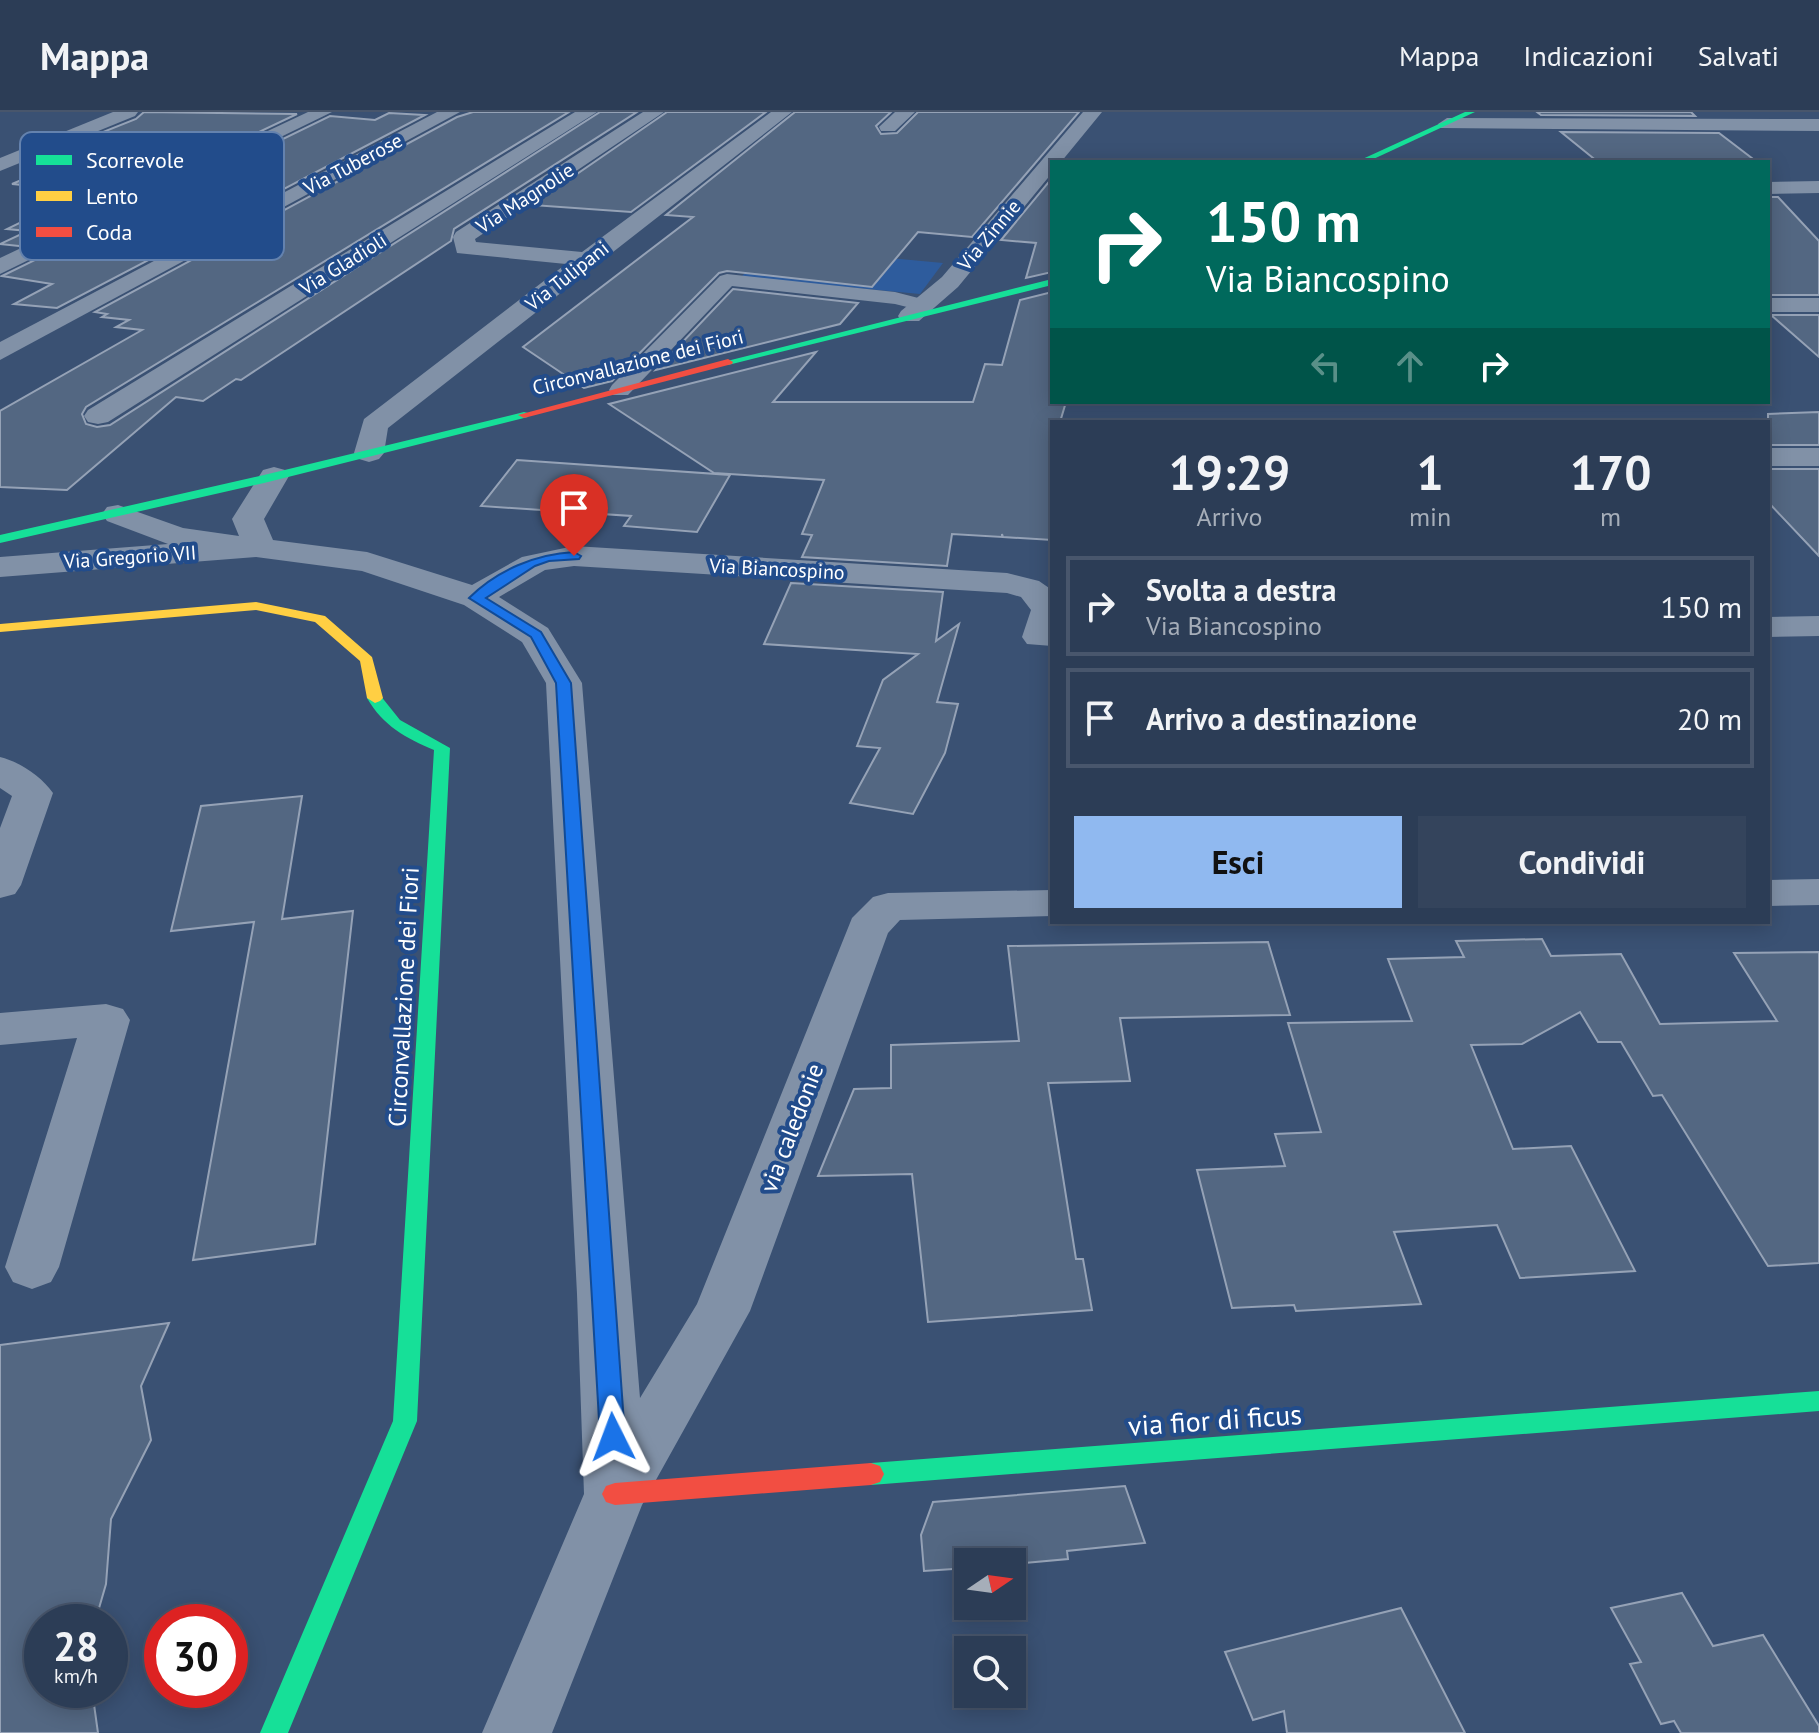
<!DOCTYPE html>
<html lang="it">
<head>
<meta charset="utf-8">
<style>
	:root { --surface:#2c3d56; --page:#34445c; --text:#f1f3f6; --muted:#a6aeb9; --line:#48566c; --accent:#90b9f0 }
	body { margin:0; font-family:"PT Sans",sans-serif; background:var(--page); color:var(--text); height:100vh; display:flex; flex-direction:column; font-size:30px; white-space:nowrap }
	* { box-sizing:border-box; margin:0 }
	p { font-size:26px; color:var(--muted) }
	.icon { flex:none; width:44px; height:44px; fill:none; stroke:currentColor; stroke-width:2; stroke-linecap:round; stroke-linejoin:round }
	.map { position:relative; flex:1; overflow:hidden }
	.side { position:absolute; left:1050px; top:308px; width:720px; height:504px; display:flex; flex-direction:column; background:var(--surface); border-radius:0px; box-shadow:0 4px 20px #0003,0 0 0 2px var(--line) }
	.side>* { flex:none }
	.top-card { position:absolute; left:1050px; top:48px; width:720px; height:244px; border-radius:0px; box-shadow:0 4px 20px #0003,0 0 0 2px var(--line); background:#00695c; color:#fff; overflow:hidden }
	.needle { width:52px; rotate:77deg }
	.controls { position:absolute; left:954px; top:1436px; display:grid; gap:16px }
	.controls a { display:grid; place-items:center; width:72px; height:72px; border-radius:0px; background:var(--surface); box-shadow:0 4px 20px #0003,0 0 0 2px var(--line); font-size:40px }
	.speed { position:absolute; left:24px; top:1492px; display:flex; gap:16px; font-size:40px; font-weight:700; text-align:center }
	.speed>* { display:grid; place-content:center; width:104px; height:104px; border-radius:50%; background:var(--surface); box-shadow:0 4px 20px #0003,0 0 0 2px var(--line); line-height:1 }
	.speed small { font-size:20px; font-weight:400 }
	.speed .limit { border:12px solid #d22; background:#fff; color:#111 }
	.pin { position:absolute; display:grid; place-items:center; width:68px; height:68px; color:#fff; margin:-82px -34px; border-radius:50% 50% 50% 0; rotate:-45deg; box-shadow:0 0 8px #0007 }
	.pin .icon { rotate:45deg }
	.me { position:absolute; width:88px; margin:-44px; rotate:357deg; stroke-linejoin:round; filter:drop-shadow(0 0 6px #0008) }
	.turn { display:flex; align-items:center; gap:28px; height:168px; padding:0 24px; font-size:36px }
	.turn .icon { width:104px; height:104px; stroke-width:2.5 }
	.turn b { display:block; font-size:56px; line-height:68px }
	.lanes { display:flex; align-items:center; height:76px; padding:0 24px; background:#0003; justify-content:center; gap:40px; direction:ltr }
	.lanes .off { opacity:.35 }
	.eta { display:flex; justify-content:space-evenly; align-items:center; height:136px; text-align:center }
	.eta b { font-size:48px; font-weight:700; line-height:56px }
	.primary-button { display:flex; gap:16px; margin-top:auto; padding:16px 24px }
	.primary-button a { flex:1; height:92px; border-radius:0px; background:var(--accent); color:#111; font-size:32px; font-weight:700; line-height:92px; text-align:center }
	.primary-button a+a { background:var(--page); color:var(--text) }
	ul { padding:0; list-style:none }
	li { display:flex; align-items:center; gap:24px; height:100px; margin:0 16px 12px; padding:0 8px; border:4px solid var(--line); border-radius:0px }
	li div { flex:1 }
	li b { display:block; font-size:30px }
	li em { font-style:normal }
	header { display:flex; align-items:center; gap:48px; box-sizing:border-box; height:112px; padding:0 40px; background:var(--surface); border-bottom:2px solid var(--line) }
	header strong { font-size:38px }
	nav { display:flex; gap:44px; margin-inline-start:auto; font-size:28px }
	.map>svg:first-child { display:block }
	.green { fill:#2e5c9d }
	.building { fill:#536782; stroke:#95a2b6; stroke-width:2 }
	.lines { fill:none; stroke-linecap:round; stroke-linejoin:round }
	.lane { fill:#8191a7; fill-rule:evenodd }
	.street { fill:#8191a7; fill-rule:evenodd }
	.fast { fill:#16e098; fill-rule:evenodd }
	.slow { fill:#ffcf43; fill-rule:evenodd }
	.jam { fill:#f24e42; fill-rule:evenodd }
	.route { fill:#1a73e8; stroke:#114b97; stroke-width:2 }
	.labels { text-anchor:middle; stroke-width:8; stroke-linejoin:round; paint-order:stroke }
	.far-street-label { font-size:20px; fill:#fff; stroke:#224c8b }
	.street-label { font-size:24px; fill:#fff; stroke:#224c8b }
	.near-street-label { font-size:28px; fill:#fff; stroke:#224c8b }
	.key { fill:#224c8b; stroke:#6482ae; stroke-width:2 }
	.key-label { font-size:22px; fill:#fff }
</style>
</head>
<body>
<header>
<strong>Mappa</strong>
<nav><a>Mappa</a><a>Indicazioni</a><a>Salvati</a></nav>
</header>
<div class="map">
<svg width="1819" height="1621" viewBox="0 0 1819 1621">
	<rect width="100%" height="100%" fill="#3a5173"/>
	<path class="green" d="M 772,135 L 943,151 L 920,182 L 741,165 Z"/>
	<g class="building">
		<path d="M 144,0 L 297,2 L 19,134 L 0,132 L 28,119 L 7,117 L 85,79 L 12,72 L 74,46 L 55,44 L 62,41 L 53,40 L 136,7 Z"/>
		<path d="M 473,0 L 569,0 L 86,295 L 82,302 L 86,312 L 97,315 L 110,313 L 600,0 L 637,0 L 454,117 L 451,129 L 241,268 L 236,267 L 203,289 L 176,285 L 67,378 L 0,375 L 0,299 L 142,218 L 116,215 L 129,208 L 102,205 L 107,202 L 95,200 L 457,5 Z"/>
		<path d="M 667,0 L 766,0 L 631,100 L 532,93 Z"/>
		<path d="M 795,0 L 891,0 L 876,14 L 881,22 L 897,21 L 918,0 L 1079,0 L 972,125 L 918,120 L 872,175 L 727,159 L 719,161 L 612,269 L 584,276 L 523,235 L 693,105 L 666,103 Z"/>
		<path d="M 1537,0 L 1691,0 L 1695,4 L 1541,3 Z"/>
		<path d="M 389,1 L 425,3 L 57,196 L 14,192 L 52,172 L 2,164 L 330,4 L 375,8 Z"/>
		<path d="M 1561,20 L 1719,21 L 1757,50 L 1598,50 Z"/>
		<path d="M 1052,66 L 1052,160 L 1026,166 L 1036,131 L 1001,128 Z"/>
		<path d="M 1768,85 L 1778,85 L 1819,129 L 1819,183 L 1768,183 Z"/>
		<path d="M 733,177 L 858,191 L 840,212 L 656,258 Z"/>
		<path d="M 1052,180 L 1052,290 L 1066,290 L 1060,310 L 1052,310 L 1052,428 L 1003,425 L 1002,422 L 1002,425 L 952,422 L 947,454 L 802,445 L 812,423 L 802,422 L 824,368 L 714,361 L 609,292 L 816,240 L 773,290 L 973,290 L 985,252 L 1002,253 L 1020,188 Z"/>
		<path d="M 1771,203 L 1819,203 L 1819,245 Z"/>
		<path d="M 1819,300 L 1819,333 L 1768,333 L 1768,302 Z"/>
		<path d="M 517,348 L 730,363 L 697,420 L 624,414 L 631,404 L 481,394 Z"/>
		<path d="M 1768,357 L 1819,357 L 1819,444 L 1768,390 Z"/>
		<path d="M 791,471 L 943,480 L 936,529 L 959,512 L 937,590 L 958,592 L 945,641 L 913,702 L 850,691 L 880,636 L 857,634 L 883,568 L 918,542 L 764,532 Z"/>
		<path d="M 302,684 L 282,807 L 353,799 L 315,1132 L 193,1148 L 254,810 L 171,819 L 186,756 L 201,694 Z"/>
		<path d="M 1542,827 L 1551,844 L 1621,842 L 1660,912 L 1777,909 L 1734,841 L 1819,840 L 1819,1151 L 1768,1154 L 1662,983 L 1653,984 L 1621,930 L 1598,930 L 1580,900 L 1522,932 L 1471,933 L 1513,1037 L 1571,1034 L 1635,1159 L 1520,1166 L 1497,1113 L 1394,1120 L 1421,1192 L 1296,1199 L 1294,1193 L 1232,1196 L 1197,1058 L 1285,1054 L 1275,1022 L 1321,1020 L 1288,911 L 1412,909 L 1388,847 L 1464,845 L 1456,829 Z"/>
		<path d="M 1268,830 L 1290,903 L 1120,906 L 1130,969 L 1048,971 L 1076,1147 L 1083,1147 L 1092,1198 L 928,1210 L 912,1062 L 818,1064 L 854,977 L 891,976 L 891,933 L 1019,929 L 1008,834 Z"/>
		<path d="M 169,1211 L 141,1274 L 151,1328 L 111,1407 L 106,1472 L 95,1510 L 42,1510 L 42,1578 L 92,1578 L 98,1621 L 0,1621 L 0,1233 Z"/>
		<path d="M 1125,1374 L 1145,1431 L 1067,1439 L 1068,1447 L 1012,1452 L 968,1450 L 968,1456 L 924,1459 L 921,1423 L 933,1390 Z"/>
		<path d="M 1682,1481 L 1713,1534 L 1763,1523 L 1819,1614 L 1819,1621 L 1681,1621 L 1674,1609 L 1661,1612 L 1630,1552 L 1641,1550 L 1611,1496 Z"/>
		<path d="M 1401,1496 L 1465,1621 L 1287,1621 L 1284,1599 L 1253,1608 L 1225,1540 Z"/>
	</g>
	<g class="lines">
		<path class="lane" d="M 727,162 L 895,180 L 930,189 L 933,193 L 923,199 L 895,192 L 732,174 L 628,283 L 612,283 L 609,278 L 612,273 L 720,164 Z"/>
		<g class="street">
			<path d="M 113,0 L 138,0 L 135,4 L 0,59 L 0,46 Z"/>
			<path d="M 308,0 L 332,0 L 0,162 L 0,146 Z"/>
			<path d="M 437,0 L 460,0 L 0,248 L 0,230 Z"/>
			<path d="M 575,0 L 597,0 L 108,310 L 98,312 L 88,310 L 84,304 L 88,298 Z"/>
			<path d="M 643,0 L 664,0 L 475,127 L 476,130 L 582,140 L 771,0 L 792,0 L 388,316 L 384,341 L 379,347 L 369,350 L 359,347 L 354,341 L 364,307 L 566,152 L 457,141 L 453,125 L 456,120 Z"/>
			<path d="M 895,0 L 915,0 L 895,19 L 881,19 L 879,15 Z"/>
			<path d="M 1083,0 L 1102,0 L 1061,50 L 1052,50 L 1052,61 L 958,175 L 919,209 L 901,209 L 898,204 L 901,199 L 942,165 Z"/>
			<path d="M 1447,6 L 1819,7 L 1819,19 L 1440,16 L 1438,12 Z"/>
			<path d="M 1819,69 L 1819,81 L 1768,82 L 1768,70 Z"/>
			<rect x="1768" y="186" width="51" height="14"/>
			<rect x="1768" y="336" width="51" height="18"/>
			<path d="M 274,355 L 285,358 L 289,364 L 264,407 L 273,428 L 367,440 L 472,473 L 522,445 L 574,434 L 1007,461 L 1039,469 L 1052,478 L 1052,534 L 1027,532 L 1022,525 L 1031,498 L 1021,485 L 1007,481 L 574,454 L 545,458 L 499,485 L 548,516 L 582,571 L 640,1286 L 697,1192 L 852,806 L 873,785 L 888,781 L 1052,778 L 1052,804 L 900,808 L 888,821 L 750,1199 L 642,1393 L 552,1621 L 482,1621 L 584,1382 L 577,1182 L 546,571 L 522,530 L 464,493 L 362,459 L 256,445 L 0,465 L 0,445 L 168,432 L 107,409 L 102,402 L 107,395 L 118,393 L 183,416 L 239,424 L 232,407 L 263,358 Z"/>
			<path d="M 1819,504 L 1819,524 L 1768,525 L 1768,505 Z"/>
			<path d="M 0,645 C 20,650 41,664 53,681 L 21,773 L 15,782 L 0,786 L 0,716 L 12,684 L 0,676 Z"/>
			<path d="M 1819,767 L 1819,793 L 1768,794 L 1768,768 Z"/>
			<path d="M 106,892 L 123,897 L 130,908 L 59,1155 L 51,1170 L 32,1177 L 13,1170 L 5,1155 L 77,926 L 0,933 L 0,901 Z"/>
		</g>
		<g class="fast">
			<path d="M 1465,0 L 1475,0 L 1367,50 L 1356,50 Z"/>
			<path d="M 1052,167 L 1052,173 L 728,253 L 723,250 Z"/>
			<path d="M 524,300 L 528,301 L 528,305 L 264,371 L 0,431 L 0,423 L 264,363 Z"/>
			<path d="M 375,581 L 380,583 L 400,608 L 450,636 L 417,1309 L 288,1621 L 260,1621 L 393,1309 L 434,638 C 406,626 383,614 367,586 Z"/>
			<path d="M 1819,1279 L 1819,1299 L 871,1373 L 862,1370 L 858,1362 L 862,1354 L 871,1351 Z"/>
		</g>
		<path class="slow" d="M 256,490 L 325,504 L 372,545 L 383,586 L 380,589 L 375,591 L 367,586 L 360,549 L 315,510 L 256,498 L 0,520 L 0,512 Z"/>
		<g class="jam">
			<path d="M 728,247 L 733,250 L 732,252 L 524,306 L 518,303 Z"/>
			<path d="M 871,1351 L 880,1354 L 884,1362 L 880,1370 L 871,1373 L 615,1393 L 606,1390 L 602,1382 L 606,1374 L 615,1371 Z"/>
		</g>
	</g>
	<path class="route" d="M 574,440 L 581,444 L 579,447 L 549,449 L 535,454 L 486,486 L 541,520 L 571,571 L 625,1325 L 621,1332 L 613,1335 L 604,1332 L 600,1325 L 556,571 L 531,525 L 469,486 C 497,458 536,442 574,440 Z"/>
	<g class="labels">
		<g class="far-street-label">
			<text transform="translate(353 52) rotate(-28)" y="7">Via Tuberose</text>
			<text transform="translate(525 86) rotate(-33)" y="7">Via Magnolie</text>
			<text transform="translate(989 123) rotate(-50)" y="7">Via Zinnie</text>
			<text transform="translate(343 152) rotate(-32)" y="7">Via Gladioli</text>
			<text transform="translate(567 164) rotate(-38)" y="7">Via Tulipani</text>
			<text transform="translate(638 250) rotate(-14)" y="7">Circonvallazione dei Fiori</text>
			<text transform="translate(130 445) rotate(-4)" y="7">Via Gregorio VII</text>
			<text transform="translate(777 457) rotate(3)" y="7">Via Biancospino</text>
		</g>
		<g class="street-label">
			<text transform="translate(404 885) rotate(-87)" y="8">Circonvallazione dei Fiori</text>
			<text transform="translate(792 1016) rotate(-69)" y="8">via caledonie</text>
		</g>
		<g class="near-street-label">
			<text transform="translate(1215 1308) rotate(-4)" y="10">via fior di ficus</text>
		</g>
	</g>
	<rect x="20" y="20" width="264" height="128" rx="12" class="key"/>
	<rect x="36" y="43" width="36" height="10" fill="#16e098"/>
	<rect x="36" y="79" width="36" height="10" fill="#ffcf43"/>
	<rect x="36" y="115" width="36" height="10" fill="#f24e42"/>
	<g class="key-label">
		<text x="86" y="56">Scorrevole</text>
		<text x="86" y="92">Lento</text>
		<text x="86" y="128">Coda</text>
	</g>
</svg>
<div class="controls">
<a><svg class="needle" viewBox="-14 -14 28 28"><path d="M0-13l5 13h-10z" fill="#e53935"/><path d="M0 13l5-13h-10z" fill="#a6aeb9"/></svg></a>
<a><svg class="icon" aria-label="search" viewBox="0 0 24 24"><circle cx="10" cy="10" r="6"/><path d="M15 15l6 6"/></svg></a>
</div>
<div class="speed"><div>28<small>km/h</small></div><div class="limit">30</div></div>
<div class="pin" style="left:574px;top:444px;background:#d93025"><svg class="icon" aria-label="arrive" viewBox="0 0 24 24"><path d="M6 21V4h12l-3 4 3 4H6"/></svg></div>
<svg class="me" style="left:613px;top:1325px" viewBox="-20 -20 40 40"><path d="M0-17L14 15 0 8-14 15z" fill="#1a73e8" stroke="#fff" stroke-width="4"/></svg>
<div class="top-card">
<div class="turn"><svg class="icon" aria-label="right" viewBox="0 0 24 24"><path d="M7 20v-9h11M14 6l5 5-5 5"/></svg><div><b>150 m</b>Via Biancospino</div></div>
<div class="lanes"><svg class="icon off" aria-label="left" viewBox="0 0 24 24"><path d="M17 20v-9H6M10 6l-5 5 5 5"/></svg><svg class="icon off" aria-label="ahead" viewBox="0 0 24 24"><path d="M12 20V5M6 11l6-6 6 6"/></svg><svg class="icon" aria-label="right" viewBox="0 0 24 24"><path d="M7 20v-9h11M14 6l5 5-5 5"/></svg></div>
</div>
<section class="side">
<div class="eta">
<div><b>19:29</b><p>Arrivo</p></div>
<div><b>1</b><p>min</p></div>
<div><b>170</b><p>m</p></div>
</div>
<ul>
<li><svg class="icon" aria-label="right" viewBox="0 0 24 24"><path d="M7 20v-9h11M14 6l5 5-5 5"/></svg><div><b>Svolta a destra</b><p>Via Biancospino</p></div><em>150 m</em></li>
<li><svg class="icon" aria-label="arrive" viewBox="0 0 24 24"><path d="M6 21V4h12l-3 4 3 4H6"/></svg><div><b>Arrivo a destinazione</b></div><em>20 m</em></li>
</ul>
<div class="primary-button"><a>Esci</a><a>Condividi</a></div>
</section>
</div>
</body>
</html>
